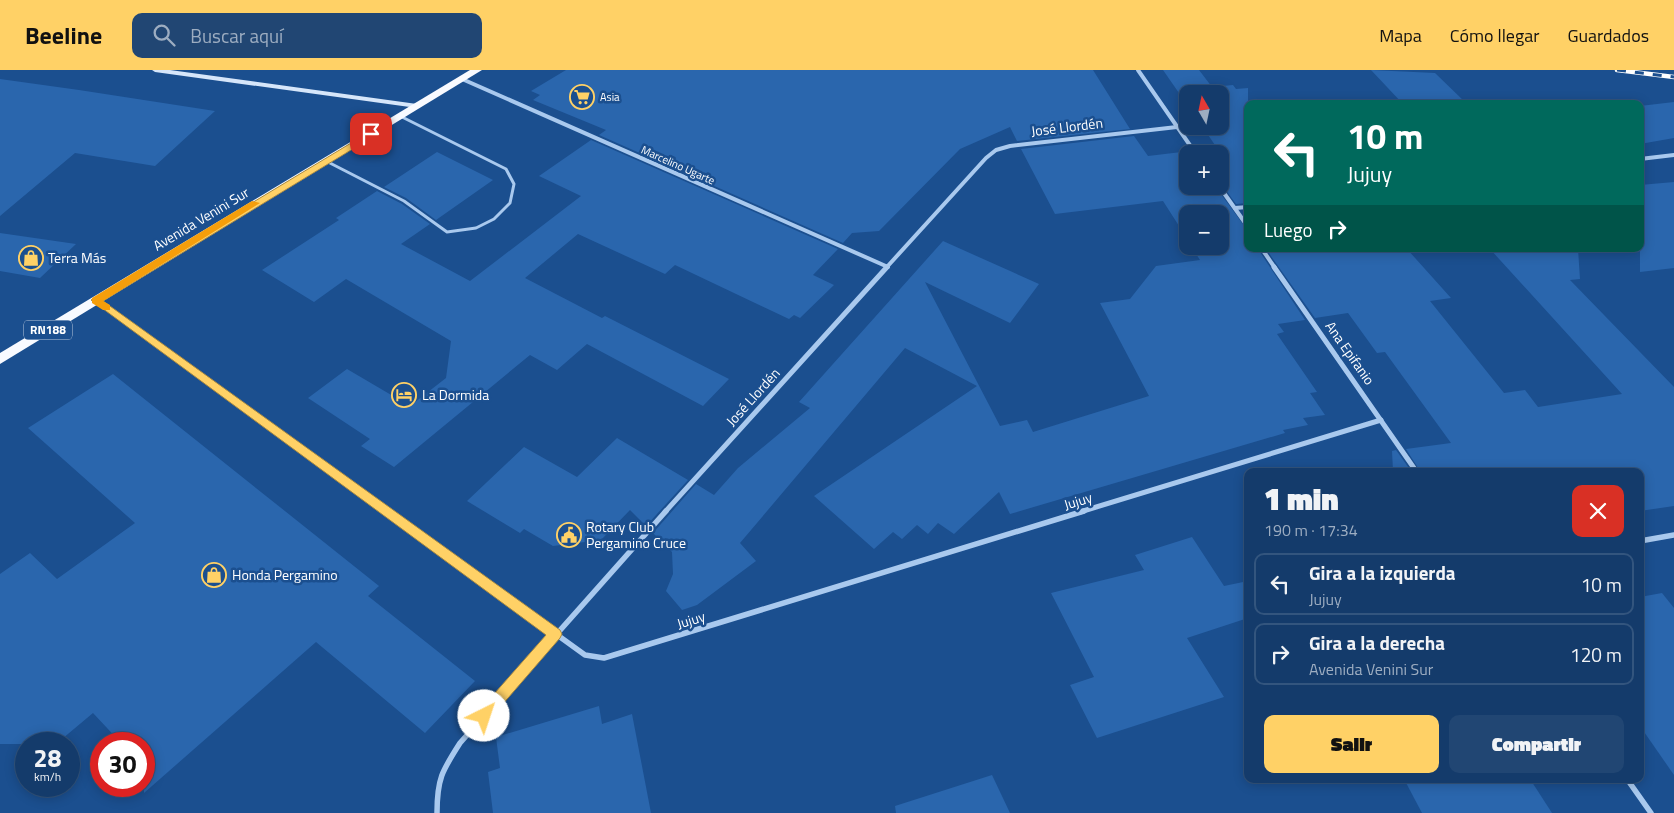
<!DOCTYPE html>
<html lang="es">
<head>
<meta charset="utf-8">
<style>
	:root { --surface:#143b6b; --page:#214673; --text:#f1f3f6; --muted:#9dadc1; --line:#33557e; --accent:#ffd166 }
	body { margin:0; font-family:"Titillium Web",sans-serif; background:var(--page); color:var(--text); height:100vh; display:flex; flex-direction:column; font-size:19px; white-space:nowrap }
	* { box-sizing:border-box; margin:0 }
	p { font-size:16px; color:var(--muted) }
	.icon { flex:none; width:28px; height:28px; fill:none; stroke:currentColor; stroke-width:2; stroke-linecap:round; stroke-linejoin:round }
	.map { position:relative; flex:1; overflow:hidden }
	.side { position:absolute; left:1244px; top:398px; width:400px; height:315px; display:flex; flex-direction:column; background:var(--surface); border-radius:10px; box-shadow:0 2px 12px #0003,0 0 0 1px var(--line) }
	.side>* { flex:none }
	.guide { position:absolute; left:1244px; top:30px; width:400px; height:152px; border-radius:10px; box-shadow:0 2px 12px #0003,0 0 0 1px var(--line); background:#00695c; color:#fff; overflow:hidden }
	.needle { width:32px; rotate:351deg }
	.buttons { position:absolute; left:1179px; top:15px; display:grid; gap:10px }
	.buttons a { display:grid; place-items:center; width:50px; height:50px; border-radius:10px; background:var(--surface); box-shadow:0 2px 12px #0003,0 0 0 1px var(--line); font-size:25px }
	.speed { position:absolute; left:15px; top:662px; display:flex; gap:10px; font-size:25px; font-weight:700; text-align:center }
	.speed>* { display:grid; place-content:center; width:65px; height:65px; border-radius:50%; background:var(--surface); box-shadow:0 2px 12px #0003,0 0 0 1px var(--line); line-height:1 }
	.speed small { font-size:12px; font-weight:400 }
	.speed .limit { border:8px solid #d22; background:#fff; color:#111 }
	.pin { position:absolute; display:grid; place-items:center; width:42px; height:42px; color:#fff; margin:-21px; border-radius:10px; box-shadow:0 2px 8px #0006 }
	.me { position:absolute; width:55px; margin:-28px; rotate:41deg; stroke-linejoin:round; filter:drop-shadow(0 0 4px #0008) }
	.turn { display:flex; align-items:center; gap:18px; height:105px; padding:0 20px; font-size:22px }
	.turn .icon { width:65px; height:65px; stroke-width:2.5 }
	.turn b { display:block; font-size:35px; line-height:42px }
	.then { display:flex; align-items:center; height:48px; padding:0 20px; background:#0003; gap:10px; font-size:19px }
	.round { display:grid; place-items:center; flex:none; width:52px; height:52px; border-radius:10px; background:var(--page) }
	.headline { display:flex; align-items:center; justify-content:space-between; height:85px; padding:0 20px }
	h1 { font-size:30px; font-weight:800; line-height:38px }
	.button { display:flex; gap:10px; margin-top:auto; padding:10px 20px }
	.button a { flex:1; height:58px; border-radius:10px; background:var(--accent); color:#111; font-size:20px; font-weight:800; line-height:58px; text-align:center }
	.button a+a { background:var(--page); color:var(--text) }
	ul { padding:0; list-style:none }
	li { display:flex; align-items:center; gap:15px; height:62px; margin:0 10px 8px; padding:0 10px; border:2px solid var(--line); border-radius:10px }
	li div { flex:1 }
	li b { display:block; font-size:19px }
	li em { font-style:normal }
	header { display:flex; align-items:center; gap:30px; box-sizing:border-box; height:70px; padding:0 25px; background:var(--accent); color:#111 }
	header strong { font-size:24px }
	nav { display:flex; gap:28px; margin-inline-start:auto; font-size:18px }
	.search { width:350px; height:45px; background:var(--page); display:flex; align-items:center; gap:12px; box-sizing:border-box; padding:0 18px; border-radius:10px; color:var(--muted); font-size:19px }
	.map>svg:first-child { display:block }
	.building { fill:#2a66ad }
	.lines { fill:none; stroke-linecap:round; stroke-linejoin:round }
	.service { stroke:#a9c9ee; stroke-width:3 }
	.minor-far2 { stroke:#a9c9ee; stroke-width:4 }
	.minor-far1 { stroke:#a9c9ee; stroke-width:5 }
	.minor { stroke:#a9c9ee; stroke-width:5.5 }
	.secondary { fill:#d6e6fa; fill-rule:evenodd }
	.trunk { fill:#f8faff; fill-rule:evenodd }
	.rail-casing { stroke:#fff; stroke-width:4.5 }
	.rail { stroke:#1b4f8f; stroke-width:3; stroke-dasharray:9; stroke-linecap:butt }
	.route { fill:#ffd166; stroke:#a68842 }
	.slow { fill:#f59e0b }
	.labels { text-anchor:middle; stroke-width:5; stroke-linejoin:round; paint-order:stroke }
	.far-poi-label { font-size:11px; fill:#fff; stroke:#1b4f8f; text-anchor:start }
	.far-street-label { font-size:11px; fill:#fff; stroke:#1b4f8f }
	.shield { fill:#1b4f8f; stroke:#bbcadd; stroke-width:1 }
	.shield-label { font-size:12px; font-weight:bold; fill:#fff }
	.street-label { font-size:14px; fill:#fff; stroke:#1b4f8f }
	.poi-label { font-size:14px; fill:#fff; stroke:#1b4f8f; text-anchor:start }
</style>
</head>
<body>
<header>
<strong>Beeline</strong>
<div class="search"><svg class="icon" aria-label="search" viewBox="0 0 24 24"><circle cx="10" cy="10" r="6"/><path d="M15 15l6 6"/></svg>Buscar aquí</div>
<nav><a>Mapa</a><a>Cómo llegar</a><a>Guardados</a></nav>
</header>
<div class="map">
<svg width="1674" height="743" viewBox="0 0 1674 743">
	<rect width="100%" height="100%" fill="#1b4f8f"/>
	<g class="building">
		<path d="M 566,0 L 1093,0 L 1130,59 L 1017,71 L 1010,57 L 960,79 L 879,161 L 852,163 L 843,173 L 599,65 L 606,60 L 533,30 L 540,25 L 531,21 Z"/>
		<path d="M 1163,0 L 1199,0 L 1212,17 L 1233,15 L 1236,19 L 1248,18 L 1248,133 L 1236,134 L 1220,112 L 1220,84 L 1200,84 L 1198,80 L 1217,78 L 1202,56 L 1220,56 L 1220,24 L 1188,24 L 1188,36 Z"/>
		<path d="M 1371,0 L 1435,3 L 1467,34 L 1403,34 Z"/>
		<path d="M 0,9 L 79,20 L 215,41 L 155,96 L 75,83 L 0,146 Z"/>
		<path d="M 1674,32 L 1674,68 L 1640,74 L 1640,36 Z"/>
		<path d="M 1134,66 L 1148,86 L 1190,81 L 1191,84 L 1188,84 L 1188,116 L 1215,116 L 1248,161 L 1248,179 L 1258,179 L 1305,250 L 1278,254 L 1284,262 L 1277,264 L 1317,322 L 1310,323 L 1325,345 L 1303,348 L 1308,355 L 1283,360 L 1285,363 L 1010,444 L 999,422 L 954,464 L 938,453 L 928,464 L 917,455 L 902,469 L 893,462 L 874,479 L 814,426 L 977,316 L 905,278 L 740,473 L 756,491 L 697,535 L 682,540 L 666,521 L 673,504 L 672,482 L 653,463 L 696,414 L 714,425 L 738,398 L 810,338 L 799,332 L 943,171 L 1039,214 L 1010,253 L 925,212 L 1000,356 L 1027,350 L 1033,362 L 1149,326 L 1100,233 L 1130,229 L 1156,196 L 1200,190 L 1191,176 L 1220,176 L 1220,144 L 1188,144 L 1188,170 L 1163,131 L 1055,144 L 1021,79 Z"/>
		<path d="M 591,70 L 838,179 L 813,205 L 834,215 L 800,248 L 794,245 L 789,249 L 675,195 L 665,204 L 578,164 L 525,208 L 602,248 L 605,246 L 729,309 L 703,336 L 587,274 L 557,300 L 530,285 L 394,397 L 361,376 L 370,369 L 308,328 L 347,299 L 410,336 L 446,308 L 451,271 L 346,209 L 314,232 L 262,200 L 339,150 L 336,148 L 377,121 L 402,134 L 430,154 L 401,174 L 470,211 L 581,126 L 539,106 Z"/>
		<path d="M 437,82 L 493,110 L 436,150 L 406,128 L 384,117 Z"/>
		<path d="M 1674,112 L 1674,198 L 1640,202 L 1640,115 Z"/>
		<path d="M 0,163 L 76,174 L 40,208 L 0,201 Z"/>
		<path d="M 1266,179 L 1407,179 L 1451,228 L 1430,231 L 1504,323 L 1525,320 L 1538,337 L 1622,324 L 1490,179 L 1578,179 L 1580,209 L 1570,210 L 1674,317 L 1674,436 L 1640,441 L 1640,401 L 1420,401 L 1406,379 L 1451,373 L 1385,282 L 1377,283 L 1348,243 L 1315,248 Z"/>
		<path d="M 113,304 L 379,516 L 368,526 L 475,611 L 425,663 L 316,572 L 144,723 L 144,674 L 122,674 L 93,643 L 56,674 L 0,674 L 0,504 L 30,483 L 57,509 L 135,453 L 28,358 Z"/>
		<path d="M 617,368 L 688,410 L 646,456 L 630,440 L 601,470 L 553,476 L 524,459 L 520,463 L 467,431 L 524,377 L 577,407 Z"/>
		<path d="M 1396,380 L 1411,401 L 1393,401 L 1392,381 Z"/>
		<path d="M 1192,467 L 1224,516 L 1248,511 L 1248,548 L 1187,568 L 1224,627 L 1097,668 L 1070,615 L 1094,607 L 1051,523 L 1144,500 L 1135,485 Z"/>
		<path d="M 1662,523 L 1674,538 L 1674,705 L 1640,656 L 1640,527 Z"/>
		<path d="M 599,636 L 602,654 L 632,644 L 651,743 L 493,743 L 488,702 L 500,698 L 496,667 Z"/>
		<path d="M 992,705 L 1010,743 L 896,743 L 895,736 Z"/>
		<path d="M 1404,709 L 1530,709 L 1552,743 L 1422,743 Z"/>
	</g>
	<g class="lines">
		<path class="service" d="M 326,91 L 404,131 L 447,162 L 476,158 L 494,149 L 510,133 L 514,114 L 506,99 L 400,46"/>
		<g class="minor-far2">
			<path d="M 1138,0 L 1196,84"/>
			<path d="M 462,9 L 888,197"/>
			<path d="M 1640,89 L 1674,85"/>
			<path d="M 1219,116 L 1248,157"/>
			<path d="M 1235,138 L 1248,137"/>
			<path d="M 1262,179 L 1275,198"/>
			<path d="M 886,198 L 986,88 L 996,80 L 1010,76 L 1177,57"/>
		</g>
		<g class="minor-far1">
			<path d="M 1274,197 L 1416,401"/>
			<path d="M 96,230 L 388,442"/>
			<path d="M 665,442 L 887,197"/>
			<path d="M 1080,442 L 1381,350"/>
		</g>
		<g class="minor">
			<path d="M 386,441 L 585,585 L 604,588 L 1084,441"/>
			<path d="M 1640,471 L 1674,465"/>
			<path d="M 1627,709 L 1651,743"/>
			<path d="M 437,743 C 437,709 442,701 460,673 L 666,441"/>
		</g>
		<path class="secondary" d="M 152,0 L 170,0 L 417,34 L 421,36 L 417,38 L 155,2 Z"/>
		<path class="trunk" d="M 470,0 L 482,0 L 0,294 L 0,283 Z"/>
		<defs>
			<path id="rail" d="M 1617,0 L 1674,7"/>
		</defs>
		<use href="#rail" class="rail-casing"/>
		<use href="#rail" class="rail"/>
	</g>
	<path class="route" d="M 371,61 L 375,64 L 374,66 L 103,231 L 560,560 L 562,564 L 560,568 L 489,650 L 484,652 L 479,650 L 477,646 L 479,641 L 546,565 L 91,230 Z"/>
	<path class="slow" d="M 252,131 L 260,133 L 103,231 L 110,235 L 110,240 L 103,240 L 92,233 L 92,228 Z"/>
	<defs>
		<symbol id="supermarket-ring" viewBox="-11 -11 22 22"><circle r="9.5" fill="#1b4f8f" stroke="#ffd166" stroke-width="1.5"/><path d="M-6-5.5h2.5l.6 2H6L4.5 2H-2.5L-4.4-4H-6ZM-1.5 3.2a1.3 1.3 0 1 0 .1 0ZM3 3.2a1.3 1.3 0 1 0 .1 0Z" fill="#ffd166"/></symbol>
		<symbol id="shop-ring" viewBox="-11 -11 22 22"><circle r="9.5" fill="#1b4f8f" stroke="#ffd166" stroke-width="1.5"/><path d="M-5-2.5h2.3a2.7 3.5 0 0 1 5.4 0H5L5.5 6h-11ZM-1.5-2.5h3a1.5 2.3 0 0 0-3 0Z" fill="#ffd166"/></symbol>
		<symbol id="hotel-ring" viewBox="-11 -11 22 22"><circle r="9.5" fill="#1b4f8f" stroke="#ffd166" stroke-width="1.5"/><path d="M-6-4.5h1.5V1H6V5H4.5V3h-9V5H-6ZM-4 0a1.8 1.8 0 1 1 3.6 0ZM.5 0V-2.5h3Q6-2.5 6 0Z" fill="#ffd166"/></symbol>
		<symbol id="civic-ring" viewBox="-11 -11 22 22"><circle r="9.5" fill="#1b4f8f" stroke="#ffd166" stroke-width="1.5"/><path d="M-.6-6.5H3V-4.5H.6V-3L4-1V1h2V6H-6V1h2V-1L-.6-3ZM-1.2 2.5V6h2.4V2.5Z" fill="#ffd166"/></symbol>
	</defs>
	<g fill-rule="evenodd">
		<use href="#supermarket-ring" x="568" y="13" width="28" height="28"/>
		<use href="#shop-ring" x="17" y="174" width="28" height="28"/>
		<use href="#hotel-ring" x="390" y="311" width="28" height="28"/>
		<use href="#civic-ring" x="555" y="451" width="28" height="28"/>
		<use href="#shop-ring" x="200" y="491" width="28" height="28"/>
	</g>
	<g class="labels">
		<g class="far-poi-label">
			<text x="600" y="31">Asia</text>
		</g>
		<g class="far-street-label">
			<text transform="translate(678 95) rotate(24)" y="4">Marcelino Ugarte</text>
		</g>
		<rect class="shield" x="24" y="250.5" width="48" height="19" rx="4"/>
		<g class="shield-label">
			<text x="48" y="264">RN188</text>
		</g>
		<g class="street-label">
			<text transform="translate(1067 57) rotate(-7)" y="5">José Llordén</text>
			<text transform="translate(201 149) rotate(-31)" y="5">Avenida Venini Sur</text>
			<text transform="translate(1350 283) rotate(55)" y="5">Ana Epifanio</text>
			<text transform="translate(753 327) rotate(-48)" y="5">José Llordén</text>
			<text transform="translate(1078 431) rotate(-17)" y="5">Jujuy</text>
			<text transform="translate(691 550) rotate(-17)" y="5">Jujuy</text>
		</g>
		<g class="poi-label">
			<text x="48" y="193">Terra Más</text>
			<text x="422" y="330">La Dormida</text>
			<text x="586" y="462">Rotary Club<tspan x="586" dy="16">Pergamino Cruce</tspan></text>
			<text x="232" y="510">Honda Pergamino</text>
		</g>
	</g>
</svg>
<div class="buttons">
<a><svg class="needle" viewBox="-14 -14 28 28"><path d="M0-13l5 13h-10z" fill="#e53935"/><path d="M0 13l5-13h-10z" fill="#9dadc1"/></svg></a>
<a>+</a>
<a>−</a>
</div>
<div class="speed"><div>28<small>km/h</small></div><div class="limit">30</div></div>
<div class="pin" style="left:371px;top:64px;background:#d93025"><svg class="icon" aria-label="arrive" viewBox="0 0 24 24"><path d="M6 21V4h12l-3 4 3 4H6"/></svg></div>
<svg class="me" style="left:484px;top:646px" viewBox="-20 -20 40 40"><circle r="19" fill="#fff"/><path d="M0-13L10 11 0 6-10 11z" fill="#ffd166"/></svg>
<div class="guide">
<div class="turn"><svg class="icon" aria-label="left" viewBox="0 0 24 24"><path d="M17 20v-9H6M10 6l-5 5 5 5"/></svg><div><b>10 m</b>Jujuy</div></div>
<div class="then">Luego<svg class="icon" aria-label="right" viewBox="0 0 24 24"><path d="M7 20v-9h11M14 6l5 5-5 5"/></svg></div>
</div>
<section class="side">
<div class="headline"><div><h1>1 min</h1><p>190 m · 17:34</p></div><a class="round" style="background:#d93025;color:#fff"><svg class="icon" aria-label="close" viewBox="0 0 24 24"><path d="M6 6l12 12M18 6L6 18"/></svg></a></div>
<ul>
<li><svg class="icon" aria-label="left" viewBox="0 0 24 24"><path d="M17 20v-9H6M10 6l-5 5 5 5"/></svg><div><b>Gira a la izquierda</b><p>Jujuy</p></div><em>10 m</em></li>
<li><svg class="icon" aria-label="right" viewBox="0 0 24 24"><path d="M7 20v-9h11M14 6l5 5-5 5"/></svg><div><b>Gira a la derecha</b><p>Avenida Venini Sur</p></div><em>120 m</em></li>
</ul>
<div class="button"><a>Salir</a><a>Compartir</a></div>
</section>
</div>
</body>
</html>
